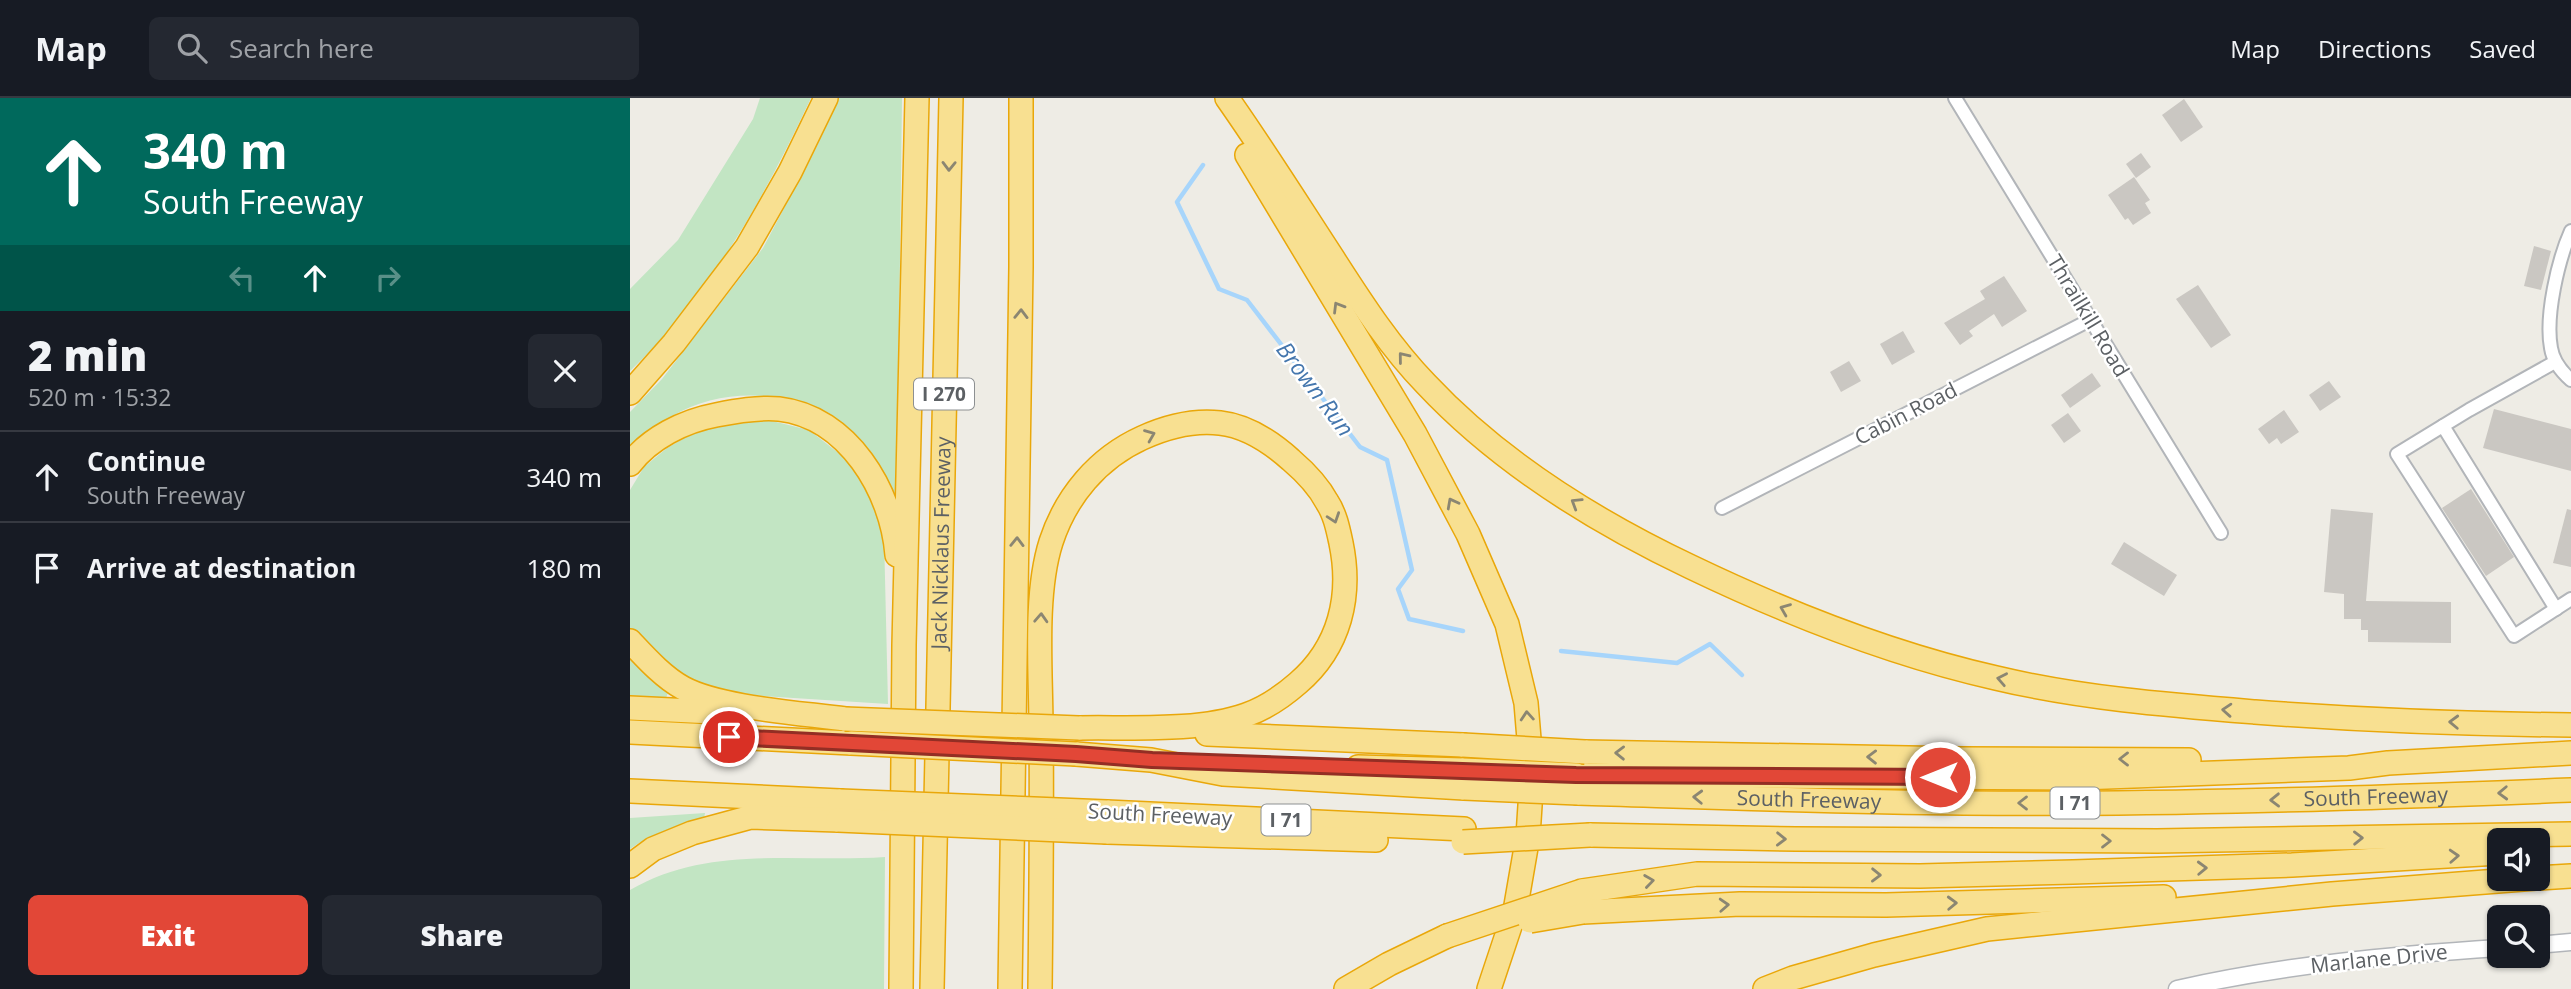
<!DOCTYPE html>
<html lang="en">
<head>
<meta charset="utf-8">
<style>
	:root { --surface:#171b24; --page:#242831; --text:#f1f3f6; --muted:#9ea1a6; --line:#363941; --accent:#e24737 }
	body { margin:0; font-family:"Open Sans",sans-serif; background:var(--page); color:var(--text); height:100vh; display:flex; flex-direction:column; font-size:26px; white-space:nowrap }
	* { box-sizing:border-box; margin:0 }
	p { font-size:23px; color:var(--muted) }
	.icon { flex:none; width:38px; height:38px; fill:none; stroke:currentColor; stroke-width:2; stroke-linecap:round; stroke-linejoin:round }
	.map { position:relative; flex:1; overflow:hidden }
	.panel { display:flex; flex-direction:column; background:var(--surface); width:630px }
	.panel>* { flex:none }
	.hud { background:#00695c; color:#fff; overflow:hidden }
	.controls { position:absolute; left:1857px; top:730px; display:grid; gap:14px }
	.controls a { display:grid; place-items:center; width:63px; height:63px; border-radius:10px; background:var(--surface); box-shadow:0 2px 5px #0004; font-size:35px }
	.pin { position:absolute; display:grid; place-items:center; width:60px; height:60px; color:#fff; margin:-30px; border:4px solid #fff; border-radius:50%; box-shadow:0 2px 7px #0007 }
	.me { position:absolute; width:77px; margin:-38px; rotate:270deg; stroke-linejoin:round; filter:drop-shadow(0 0 5px #0008) }
	.turn { display:flex; align-items:center; gap:24px; height:147px; padding:0 28px; font-size:32px }
	.turn .icon { width:91px; height:91px; stroke-width:2.5 }
	.turn b { display:block; font-size:49px; line-height:60px }
	.lanes { display:flex; align-items:center; height:66px; padding:0 28px; background:#0003; justify-content:center; gap:35px; direction:ltr }
	.lanes .off { opacity:.35 }
	.round { display:grid; place-items:center; flex:none; width:74px; height:74px; border-radius:10px; background:var(--page) }
	.headline { display:flex; align-items:center; justify-content:space-between; height:119px; padding:0 28px }
	h1 { font-size:42px; font-weight:800; line-height:52px }
	.cta { display:flex; gap:14px; margin-top:auto; padding:14px 28px }
	.cta a { flex:1; height:80px; border-radius:10px; background:var(--accent); color:#fff; font-size:28px; font-weight:800; line-height:80px; text-align:center }
	.cta a+a { background:var(--page); color:var(--text) }
	ul { padding:0; list-style:none }
	li { display:flex; align-items:center; gap:21px; height:91px; padding:0 28px; border-top:2px solid var(--line) }
	li div { flex:1 }
	li b { display:block; font-size:26px }
	li em { font-style:normal }
	header { display:flex; align-items:center; gap:42px; box-sizing:border-box; height:98px; padding:0 35px; background:var(--surface); border-bottom:2px solid var(--line) }
	header strong { font-size:33px }
	nav { display:flex; gap:38px; margin-inline-start:auto; font-size:24px }
	.search { width:490px; height:63px; background:var(--page); display:flex; align-items:center; gap:18px; box-sizing:border-box; padding:0 24px; border-radius:10px; color:var(--muted); font-size:26px }
	main { display:flex; flex:1; min-height:0 }
	.map>svg:first-child { display:block }
	.green { fill:#c2e5c3 }
	.lines { fill:none; stroke-linecap:round; stroke-linejoin:round }
	.stream { stroke:#a7d5fb; stroke-width:4.5 }
	.building { fill:#cac7c2 }
	.minor-casing { stroke:#b2b5b9; stroke-width:16 }
	.tertiary-casing { stroke:#b2b5b9; stroke-width:19 }
	.motorway-casing { stroke:#e9a70a; stroke-width:26 }
	.minor { stroke:#fff; stroke-width:12 }
	.tertiary { stroke:#fff; stroke-width:16 }
	.motorway { stroke:#f8e091; stroke-width:23 }
	.motorway-bridge-casing { stroke:#e9a70a; stroke-width:26; stroke-linecap:butt }
	.motorway-bridge { stroke:#f8e091; stroke-width:23 }
	.oneway { stroke:#8b8672 }
	.route-casing { stroke:#932e24; stroke-width:18 }
	.route { stroke:#e24737; stroke-width:12 }
	.labels { text-anchor:middle; stroke-width:5; stroke-linejoin:round; paint-order:stroke }
	.shield { fill:#fff; stroke:#8d9092; stroke-width:2 }
	.shield-label { font-size:19px; font-weight:bold; fill:#5c6064 }
	.street-label { font-size:21px; fill:#5c6064; stroke:#fff }
	.water-label { font-size:23px; font-style:italic; fill:#4476ad; stroke:#fff }
</style>
</head>
<body>
<header>
<strong>Map</strong>
<div class="search"><svg class="icon" aria-label="search" viewBox="0 0 24 24"><circle cx="10" cy="10" r="6"/><path d="M15 15l6 6"/></svg>Search here</div>
<nav><a>Map</a><a>Directions</a><a>Saved</a></nav>
</header>
<main>
<section class="panel">
<div class="hud">
<div class="turn"><svg class="icon" aria-label="ahead" viewBox="0 0 24 24"><path d="M12 20V5M6 11l6-6 6 6"/></svg><div><b>340 m</b>South Freeway</div></div>
<div class="lanes"><svg class="icon off" aria-label="left" viewBox="0 0 24 24"><path d="M17 20v-9H6M10 6l-5 5 5 5"/></svg><svg class="icon" aria-label="ahead" viewBox="0 0 24 24"><path d="M12 20V5M6 11l6-6 6 6"/></svg><svg class="icon off" aria-label="right" viewBox="0 0 24 24"><path d="M7 20v-9h11M14 6l5 5-5 5"/></svg></div>
</div>
<div class="headline"><div><h1>2 min</h1><p>520 m · 15:32</p></div><a class="round"><svg class="icon" aria-label="close" viewBox="0 0 24 24"><path d="M6 6l12 12M18 6L6 18"/></svg></a></div>
<ul>
<li><svg class="icon" aria-label="ahead" viewBox="0 0 24 24"><path d="M12 20V5M6 11l6-6 6 6"/></svg><div><b>Continue</b><p>South Freeway</p></div><em>340 m</em></li>
<li><svg class="icon" aria-label="arrive" viewBox="0 0 24 24"><path d="M6 21V4h12l-3 4 3 4H6"/></svg><div><b>Arrive at destination</b></div><em>180 m</em></li>
</ul>
<div class="cta"><a>Exit</a><a>Share</a></div>
</section>
<div class="map">
<svg width="1941" height="891" viewBox="0 0 1941 891">
	<rect width="100%" height="100%" fill="#eeece5"/>
	<g class="green">
		<path d="M 130,0 L 181,0 C 135,98 80,198 0,273 L 0,191 L 48,142 L 123,21 Z"/>
		<path d="M 208,0 L 272,0 L 267,398 L 263,398 C 256,382 249,364 238,350 C 190,294 105,282 42,318 C 26,327 13,339 0,352 L 0,314 L 32,281 L 133,150 L 187,48 Z"/>
		<path d="M 138,322 L 179,332 L 224,367 L 239,387 L 254,438 L 258,606 L 101,596 L 66,586 L 20,556 L 0,530 L 0,392 L 14,369 L 37,350 L 74,329 L 94,324 Z"/>
		<path d="M 0,561 L 39,592 L 36,600 L 0,599 Z"/>
		<path d="M 75,715 L 74,721 C 49,729 21,735 0,751 L 0,720 Z"/>
		<path d="M 255,759 L 254,891 L 0,891 L 0,792 C 79,746 168,765 255,759 Z"/>
	</g>
	<g class="lines">
		<g class="stream">
			<path d="M 573,67 L 547,104 L 589,191 L 617,202 L 730,349 L 757,362 L 782,472 L 768,491 L 779,521 L 833,533"/>
			<path d="M 931,553 L 1047,565 L 1080,546 L 1112,577"/>
		</g>
	</g>
	<g class="building">
		<path d="M 1554,1 L 1573,29 L 1551,44 L 1532,17 Z"/>
		<path d="M 1511,55 L 1521,69 L 1506,80 L 1496,66 Z"/>
		<path d="M 1504,79 L 1520,102 L 1515,105 L 1521,115 L 1503,127 L 1498,120 L 1495,122 L 1478,97 Z"/>
		<path d="M 1904,148 L 1921,153 L 1911,192 L 1894,188 Z"/>
		<path d="M 1374,178 L 1397,213 L 1372,229 L 1364,216 L 1339,233 L 1343,238 L 1330,247 L 1314,225 L 1355,201 L 1350,193 Z"/>
		<path d="M 1568,187 L 1601,237 L 1581,250 L 1546,201 Z"/>
		<path d="M 1273,233 L 1285,254 L 1262,267 L 1250,246 Z"/>
		<path d="M 1219,263 L 1231,283 L 1211,294 L 1200,274 Z"/>
		<path d="M 1462,275 L 1471,288 L 1440,310 L 1431,297 Z"/>
		<path d="M 1699,283 L 1711,299 L 1690,313 L 1679,297 Z"/>
		<path d="M 1864,311 L 1941,331 L 1941,373 L 1853,350 Z"/>
		<path d="M 1654,312 L 1669,334 L 1651,346 L 1647,340 L 1639,346 L 1628,331 Z"/>
		<path d="M 1438,315 L 1451,333 L 1434,345 L 1421,327 Z"/>
		<path d="M 1841,391 L 1884,459 L 1856,478 L 1812,410 Z"/>
		<path d="M 1701,411 L 1743,415 L 1736,503 L 1821,504 L 1821,545 L 1738,544 L 1738,532 L 1731,532 L 1731,521 L 1714,521 L 1714,496 L 1694,494 Z"/>
		<path d="M 1937,411 L 1941,412 L 1941,469 L 1923,465 Z"/>
		<path d="M 1494,444 L 1547,477 L 1534,498 L 1481,466 Z"/>
	</g>
	<g class="lines">
		<defs>
			<g id="minor">
				<path d="M 1325,0 L 1591,435"/>
				<path d="M 1941,133 C 1928,162 1915,218 1921,250 C 1923,263 1932,274 1941,282"/>
				<path d="M 1925,264 L 1839,312 L 1767,356 L 1884,538 L 1941,501"/>
				<path d="M 1813,328 L 1926,511"/>
				<path d="M 1092,410 L 1460,222"/>
			</g>
			<g id="tertiary">
				<path d="M 1908,847 L 1941,844"/>
				<path d="M 1547,891 C 1653,867 1761,857 1869,850"/>
			</g>
			<g id="motorway">
				<path d="M 597,0 C 635,54 670,110 706,165 C 733,207 761,250 796,286 C 870,365 964,423 1061,469 C 1159,516 1260,556 1366,580 C 1450,600 1538,607 1625,614 C 1730,622 1835,626 1941,627"/>
				<path d="M 617,57 L 785,336 L 838,436 L 877,526 L 896,605 L 902,677 L 898,738 L 885,813 L 859,891"/>
				<path d="M 0,295 L 44,245 L 117,149 L 160,74 L 196,0"/>
				<path d="M 0,366 C 20,340 54,323 86,317 C 106,313 128,309 149,311 C 218,319 262,393 267,457"/>
				<path d="M 0,543 C 16,560 33,579 53,590 C 90,610 171,615 215,621"/>
				<path d="M 0,610 L 103,615"/>
				<path d="M 0,634 L 221,645"/>
				<path d="M 577,636 L 833,647"/>
				<path d="M 955,654 L 1331,661 L 1559,662"/>
				<path d="M 446,656 L 521,662 L 593,676 L 834,690"/>
				<path d="M 728,669 L 833,672"/>
				<path d="M 946,677 L 1450,680 L 1719,670 L 1758,665 L 1941,655"/>
				<path d="M 0,693 L 210,703"/>
				<path id="s1" d="M 948,695 C 1077,699 1205,704 1334,705 C 1536,707 1739,700 1941,692"/>
				<path d="M 477,714 L 834,731"/>
				<path d="M 477,734 L 746,742"/>
				<path d="M 960,737 L 1166,741 L 1527,743 L 1941,736"/>
				<path d="M 0,768 L 23,751 L 62,735 L 121,719 L 208,722"/>
				<path d="M 1908,780 L 1941,778"/>
				<path d="M 952,793 L 1067,776 L 1290,778 L 1443,774 L 1662,767 L 1869,755"/>
				<path d="M 953,814 L 1110,806 L 1256,807 L 1534,799"/>
				<path d="M 271,891 L 274,547 L 287,0"/>
				<path id="s2" d="M 302,891 L 321,0"/>
				<path d="M 380,891 L 391,169 L 391,0"/>
				<path d="M 410,891 C 411,804 412,717 411,630 C 411,575 404,497 421,444 C 436,398 468,360 512,340 C 536,329 564,322 590,325 C 617,328 641,344 661,362 C 675,374 688,387 697,404 C 705,416 708,431 711,445 C 722,498 710,549 668,585 C 652,599 636,610 616,617 C 568,634 500,629 449,630"/>
				<path d="M 716,891 L 759,866 L 817,838"/>
				<path d="M 1135,891 L 1163,880 L 1244,857 L 1357,831 L 1702,796 L 1906,780"/>
			</g>
		</defs>
		<use href="#minor" class="minor-casing"/>
		<use href="#tertiary" class="tertiary-casing"/>
		<use href="#motorway" class="motorway-casing"/>
		<use href="#minor" class="minor"/>
		<use href="#tertiary" class="tertiary"/>
		<use href="#motorway" class="motorway"/>
		<defs>
			<g id="motorway-bridge">
				<path d="M 215,621 L 449,630"/>
				<path d="M 221,645 L 446,656"/>
				<path d="M 833,647 L 955,654"/>
				<path d="M 833,672 L 946,677"/>
				<path d="M 834,690 L 948,695"/>
				<path d="M 210,703 L 477,714"/>
				<path d="M 208,722 L 477,734"/>
				<path d="M 833,744 L 960,737"/>
				<path d="M 900,823 L 953,814"/>
				<path d="M 817,838 L 952,793"/>
			</g>
		</defs>
		<use href="#motorway-bridge" class="motorway-bridge-casing"/>
		<use href="#motorway-bridge" class="motorway-bridge"/>
	</g>
	<defs><path id="oneway-chevron" d="M-2-3.5L2.5 0L-2 3.5" fill="none" stroke-width="1.6" stroke-linecap="round" stroke-linejoin="round" transform="scale(1.75)"/></defs>
	<g class="oneway">
		<use href="#oneway-chevron" transform="translate(319 68) rotate(91)"/>
		<use href="#oneway-chevron" transform="translate(708 209) rotate(-121)"/>
		<use href="#oneway-chevron" transform="translate(391 216) rotate(-89)"/>
		<use href="#oneway-chevron" transform="translate(773 259) rotate(-129)"/>
		<use href="#oneway-chevron" transform="translate(520 337) rotate(-22)"/>
		<use href="#oneway-chevron" transform="translate(822 405) rotate(-118)"/>
		<use href="#oneway-chevron" transform="translate(946 405) rotate(-148)"/>
		<use href="#oneway-chevron" transform="translate(704 420) rotate(71)"/>
		<use href="#oneway-chevron" transform="translate(387 444) rotate(-89)"/>
		<use href="#oneway-chevron" transform="translate(1155 511) rotate(-158)"/>
		<use href="#oneway-chevron" transform="translate(411 520) rotate(-87)"/>
		<use href="#oneway-chevron" transform="translate(1372 581) rotate(-169)"/>
		<use href="#oneway-chevron" transform="translate(1597 612) rotate(-176)"/>
		<use href="#oneway-chevron" transform="translate(897 618) rotate(-94)"/>
		<use href="#oneway-chevron" transform="translate(1824 624) rotate(-178)"/>
		<use href="#oneway-chevron" transform="translate(990 655) rotate(-179)"/>
		<use href="#oneway-chevron" transform="translate(1242 659) rotate(-179)"/>
		<use href="#oneway-chevron" transform="translate(1494 661) rotate(-180)"/>
		<use href="#oneway-chevron" transform="translate(1873 695) rotate(178)"/>
		<use href="#oneway-chevron" transform="translate(1068 699) rotate(-178)"/>
		<use href="#oneway-chevron" transform="translate(1645 702) rotate(179)"/>
		<use href="#oneway-chevron" transform="translate(1393 705) rotate(180)"/>
		<use href="#oneway-chevron" transform="translate(1728 740) rotate(-1)"/>
		<use href="#oneway-chevron" transform="translate(1151 741) rotate(1)"/>
		<use href="#oneway-chevron" transform="translate(1476 743)"/>
		<use href="#oneway-chevron" transform="translate(1824 758) rotate(-3)"/>
		<use href="#oneway-chevron" transform="translate(1572 770) rotate(-2)"/>
		<use href="#oneway-chevron" transform="translate(1246 777) rotate(1)"/>
		<use href="#oneway-chevron" transform="translate(1019 783) rotate(-8)"/>
		<use href="#oneway-chevron" transform="translate(1322 805) rotate(-2)"/>
		<use href="#oneway-chevron" transform="translate(1094 807) rotate(-3)"/>
	</g>
	<g class="lines">
		<defs>
			<path id="route" d="M 99,639 L 446,656 L 522,662 L 946,677 L 1310,679"/>
		</defs>
		<use href="#route" class="route-casing"/>
		<use href="#route" class="route"/>
	</g>
	<g class="labels">
		<g class="shield">
			<rect x="284" y="280.5" width="60" height="31" rx="5"/>
			<rect x="1420.5" y="689.5" width="49" height="31" rx="5"/>
			<rect x="631.5" y="706.5" width="49" height="31" rx="5"/>
		</g>
		<g class="shield-label">
			<text x="314" y="303">I 270</text>
			<text x="1445" y="712">I 71</text>
			<text x="656" y="729">I 71</text>
		</g>
		<g class="street-label">
			<text transform="translate(1458 218) rotate(59)" y="7">Thrailkill Road</text>
			<text transform="translate(1276 316) rotate(-27)" y="7">Cabin Road</text>
			<text dy="7" stroke="none"><textPath href="#s2" startOffset="446">Jack Nicklaus Freeway</textPath></text>
			<text dy="7" stroke="none"><textPath href="#s1" startOffset="798">South Freeway</textPath></text>
			<text dy="7" stroke="none"><textPath href="#s1" startOffset="231">South Freeway</textPath></text>
			<text transform="translate(530 717) rotate(3)" y="7">South Freeway</text>
			<text transform="translate(1749 861) rotate(-6)" y="7">Marlane Drive</text>
		</g>
		<g class="water-label">
			<text transform="translate(685 291) rotate(53)" y="8">Brown Run</text>
		</g>
	</g>
</svg>
<div class="controls">
<a><svg class="icon" aria-label="sound" viewBox="0 0 24 24"><path d="M4 9h4l5-4v14l-5-4H4zM17 9q2 3 0 6"/></svg></a>
<a><svg class="icon" aria-label="search" viewBox="0 0 24 24"><circle cx="10" cy="10" r="6"/><path d="M15 15l6 6"/></svg></a>
</div>
<div class="pin" style="left:99px;top:639px;background:#d93025"><svg class="icon" aria-label="arrive" viewBox="0 0 24 24"><path d="M6 21V4h12l-3 4 3 4H6"/></svg></div>
<svg class="me" style="left:1310px;top:679px" viewBox="-20 -20 40 40"><circle r="17" fill="#e24737" stroke="#fff" stroke-width="3"/><path d="M0-11L8 9 0 5-8 9z" fill="#fff"/></svg>
</div>
</main>
</body>
</html>
